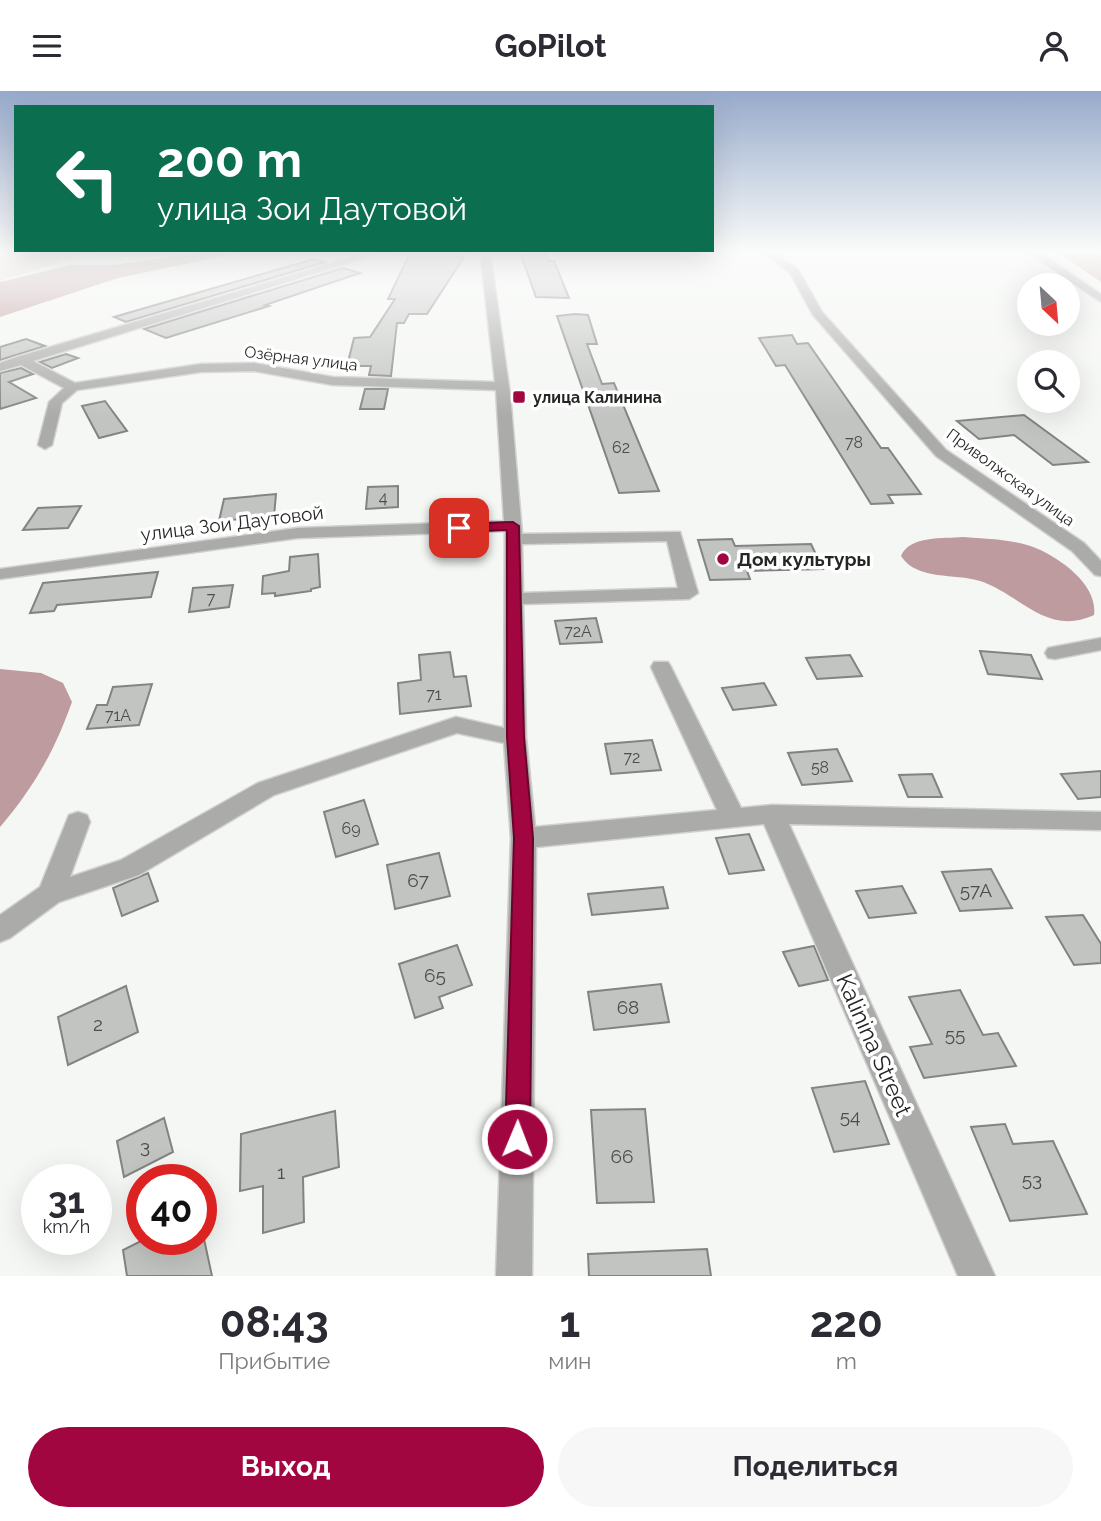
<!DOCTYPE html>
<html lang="ru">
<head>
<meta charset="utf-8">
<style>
	:root { --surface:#fff; --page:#f7f7f7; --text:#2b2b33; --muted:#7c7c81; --accent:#a20641 }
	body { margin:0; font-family:Raleway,sans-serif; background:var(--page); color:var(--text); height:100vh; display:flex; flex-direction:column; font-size:26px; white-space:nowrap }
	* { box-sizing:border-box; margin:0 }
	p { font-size:23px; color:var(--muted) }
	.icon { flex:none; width:38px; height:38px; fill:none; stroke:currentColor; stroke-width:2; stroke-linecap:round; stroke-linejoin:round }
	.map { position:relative; height:1185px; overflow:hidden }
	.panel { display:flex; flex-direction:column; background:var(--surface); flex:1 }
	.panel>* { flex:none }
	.hud { position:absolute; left:14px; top:14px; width:700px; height:147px; border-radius:0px; box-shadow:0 7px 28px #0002; background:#0b6e4f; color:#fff; overflow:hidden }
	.needle { width:46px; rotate:154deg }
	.controls { position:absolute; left:1017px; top:182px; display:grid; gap:14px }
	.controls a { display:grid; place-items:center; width:63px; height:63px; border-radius:50%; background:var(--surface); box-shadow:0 7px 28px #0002; font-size:35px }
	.speed { position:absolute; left:21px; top:1073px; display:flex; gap:14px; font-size:35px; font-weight:700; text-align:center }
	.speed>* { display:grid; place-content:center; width:91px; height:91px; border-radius:50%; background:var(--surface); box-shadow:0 7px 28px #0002; line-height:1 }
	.speed small { font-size:18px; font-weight:400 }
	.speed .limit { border:10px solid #d22; background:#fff; color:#111 }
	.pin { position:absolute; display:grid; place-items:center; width:60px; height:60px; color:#fff; margin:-30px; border-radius:14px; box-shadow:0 4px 10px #0006 }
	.me { position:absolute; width:77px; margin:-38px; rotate:1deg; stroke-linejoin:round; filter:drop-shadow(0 0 5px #0008) }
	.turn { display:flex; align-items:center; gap:24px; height:147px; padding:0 28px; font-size:32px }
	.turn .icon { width:91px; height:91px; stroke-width:2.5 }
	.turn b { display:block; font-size:49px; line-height:60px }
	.eta { display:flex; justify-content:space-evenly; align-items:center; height:119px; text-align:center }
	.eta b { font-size:42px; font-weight:700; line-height:49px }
	.action { display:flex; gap:14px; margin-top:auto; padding:14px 28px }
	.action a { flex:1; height:80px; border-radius:42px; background:var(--accent); color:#fff; font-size:28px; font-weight:700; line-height:80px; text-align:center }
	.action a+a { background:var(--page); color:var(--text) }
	header { display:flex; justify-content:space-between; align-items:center; height:91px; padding:0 28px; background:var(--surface); font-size:32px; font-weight:700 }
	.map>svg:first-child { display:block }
	.green { fill:#e8cfd2 }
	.water { fill:#be9b9f }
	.building { fill:#c2c4c2; stroke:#828481; stroke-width:2 }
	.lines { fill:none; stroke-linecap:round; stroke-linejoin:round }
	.minor-casing { stroke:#d0d1cf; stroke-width:3 }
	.minor { fill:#ababaa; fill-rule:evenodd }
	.route { fill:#a20641; stroke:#69042a; stroke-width:2 }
	.poi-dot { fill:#a20641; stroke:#fff; stroke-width:2.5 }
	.labels { text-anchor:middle; stroke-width:7; stroke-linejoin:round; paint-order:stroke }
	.far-street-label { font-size:16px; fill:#252625; stroke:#fff }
	.far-poi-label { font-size:16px; font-weight:bold; fill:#252625; stroke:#fff; text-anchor:start }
	.number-label { font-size:16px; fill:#4c4e4c }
	.street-label { font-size:19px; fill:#252625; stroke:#fff }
	.poi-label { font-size:19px; font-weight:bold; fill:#252625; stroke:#fff; text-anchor:start }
	.near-number-label { font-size:19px; fill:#4c4e4c }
	.near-street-label { font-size:23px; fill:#252625; stroke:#fff }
</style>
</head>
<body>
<header><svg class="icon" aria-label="menu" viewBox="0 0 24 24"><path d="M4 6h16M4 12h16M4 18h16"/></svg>GoPilot<svg class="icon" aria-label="person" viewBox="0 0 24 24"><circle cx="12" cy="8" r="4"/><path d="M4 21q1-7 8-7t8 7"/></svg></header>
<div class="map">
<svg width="1101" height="1185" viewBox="0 0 1101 1185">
	<rect width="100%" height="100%" fill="#f5f7f4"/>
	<path class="green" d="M 0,160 L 96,160 L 0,190 Z"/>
	<g class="water">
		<path d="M 212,160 L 248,160 L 118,187 L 0,226 L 0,191 L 71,174 L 114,174 Z"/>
		<path d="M 1056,160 L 1093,160 L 1101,164 L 1101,191 Z"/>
		<path d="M 963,446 C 988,448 1015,448 1038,458 C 1063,469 1098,495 1094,524 C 1047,546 1020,503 980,490 C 955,482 917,490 901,465 C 910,444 943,448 963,446 Z"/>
		<path d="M 0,578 L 41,582 L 63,592 L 72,611 C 54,661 34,696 0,736 Z"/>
	</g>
	<g class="building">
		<path d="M 411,160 L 465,160 L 453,166 L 464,166 L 427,223 L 409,223 L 404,232 L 397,232 L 391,285 L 369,284 L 371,275 L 347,275 L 354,247 L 370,246 L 395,208 L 388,208 Z"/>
		<path d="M 545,162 L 549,170 L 554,170 L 569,207 L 536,206 L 521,164 Z"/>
		<path d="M 314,168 L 325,171 L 126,231 L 114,226 Z"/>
		<path d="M 343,177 L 360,182 L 265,214 L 269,215 L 166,247 L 144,238 Z"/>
		<path d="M 575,223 L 588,224 L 597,253 L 587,253 L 602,293 L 614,292 L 659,400 L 619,402 L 557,225 Z"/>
		<path d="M 792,244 L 797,253 L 808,252 L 872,344 L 881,357 L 888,357 L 921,403 L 888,404 L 893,412 L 871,413 L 785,274 L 776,275 L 759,247 Z"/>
		<path d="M 26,248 L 45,255 L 0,269 L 0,256 Z"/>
		<path d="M 66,263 L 78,267 L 52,277 L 40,271 Z"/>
		<path d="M 21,277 L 33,283 L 9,291 L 36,307 L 0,318 L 0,282 Z"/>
		<path d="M 365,298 L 388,298 L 384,318 L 360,318 Z"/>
		<path d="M 105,310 L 127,340 L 99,347 L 82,315 Z"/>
		<path d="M 1024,324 L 1088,371 L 1053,374 L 1014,344 L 979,348 L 957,330 Z"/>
		<path d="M 398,395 L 398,416 L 366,418 L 368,396 Z"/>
		<path d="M 276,403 L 274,425 L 219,430 L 224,408 Z"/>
		<path d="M 81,415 L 68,437 L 23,439 L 38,417 Z"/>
		<path d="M 732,448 L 735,455 L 811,453 L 823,478 L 747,480 L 750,488 L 710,489 L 698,449 Z"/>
		<path d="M 318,463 L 320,496 L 311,498 L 311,500 L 275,505 L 275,502 L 262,503 L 263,485 L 289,480 L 290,466 Z"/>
		<path d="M 158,481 L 151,506 L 57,514 L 54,520 L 30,522 L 43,492 Z"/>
		<path d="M 233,494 L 229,516 L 189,521 L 193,497 Z"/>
		<path d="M 596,527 L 602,551 L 560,553 L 555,530 Z"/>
		<path d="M 980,560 L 1031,564 L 1042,588 L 988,583 Z"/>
		<path d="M 450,561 L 454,586 L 466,585 L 471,615 L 400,623 L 398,592 L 421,589 L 419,564 Z"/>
		<path d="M 850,564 L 862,585 L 817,588 L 806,567 Z"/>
		<path d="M 764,592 L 776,614 L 733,619 L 722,597 Z"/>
		<path d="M 152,593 L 139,634 L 87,638 L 97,614 L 107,614 L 113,596 Z"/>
		<path d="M 652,649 L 661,679 L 611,683 L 605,653 Z"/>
		<path d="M 837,658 L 852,690 L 802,694 L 788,662 Z"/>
		<path d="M 1101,680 L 1101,706 L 1078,708 L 1061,683 Z"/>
		<path d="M 932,683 L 942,706 L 908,706 L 899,684 Z"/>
		<path d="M 364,709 L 378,753 L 336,766 L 324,721 Z"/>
		<path d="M 749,743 L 764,779 L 729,783 L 716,747 Z"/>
		<path d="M 439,762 L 450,805 L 395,818 L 387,774 Z"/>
		<path d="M 991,778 L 1012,817 L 960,820 L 942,781 Z"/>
		<path d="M 148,782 L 158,810 L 122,825 L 113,797 Z"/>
		<path d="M 902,795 L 916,822 L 869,827 L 856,800 Z"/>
		<path d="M 663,796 L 668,817 L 592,824 L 588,803 Z"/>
		<path d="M 1083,824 L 1101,853 L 1101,872 L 1074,874 L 1046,826 Z"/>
		<path d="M 457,854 L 472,894 L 439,906 L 443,917 L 415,927 L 399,873 Z"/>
		<path d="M 814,855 L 828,889 L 799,895 L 783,861 Z"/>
		<path d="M 661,893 L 669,931 L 594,939 L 588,901 Z"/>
		<path d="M 126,895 L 138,941 L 68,974 L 58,926 Z"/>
		<path d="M 960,899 L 983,944 L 998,942 L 1016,975 L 924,987 L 910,956 L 932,953 L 909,906 Z"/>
		<path d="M 865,990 L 889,1053 L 834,1061 L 812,997 Z"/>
		<path d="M 645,1018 L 654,1111 L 597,1112 L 591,1019 Z"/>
		<path d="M 335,1020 L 339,1076 L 303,1086 L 304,1131 L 263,1142 L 263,1095 L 240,1100 L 241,1043 Z"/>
		<path d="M 164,1027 L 173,1061 L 124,1086 L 117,1050 Z"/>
		<path d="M 1005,1033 L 1013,1053 L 1053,1050 L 1087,1123 L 1010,1130 L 971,1036 Z"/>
		<path d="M 145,1148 L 204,1148 L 212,1185 L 127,1185 L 123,1159 Z"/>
		<path d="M 707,1158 L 711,1185 L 589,1185 L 588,1163 Z"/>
	</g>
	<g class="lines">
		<defs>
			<g id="minor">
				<path d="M 372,160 L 387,160 L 33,270 L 75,292 L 201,273 L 254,272 L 333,286 L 495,291 L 480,160 L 490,160 L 510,303 L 522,443 L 680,441 L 698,502 L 689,508 L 523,513 L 526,647 L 535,736 L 717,719 L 651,576 L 654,571 L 668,571 L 671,576 L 741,717 L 772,714 L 1101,721 L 1101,739 L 789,733 L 995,1185 L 958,1185 L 764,733 L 536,756 L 532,1185 L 496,1185 L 511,747 L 504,652 L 457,642 L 274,704 L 139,784 L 59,811 L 10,847 L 0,851 L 0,824 L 40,796 L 69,724 L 78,721 L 87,724 L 90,731 L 70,786 L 121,769 L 258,692 L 456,626 L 504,637 L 505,440 L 298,447 L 0,488 L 0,478 L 298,437 L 504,430 L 496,299 L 333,294 L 254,280 L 201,281 L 77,299 L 62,312 L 52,354 L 45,358 L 38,354 L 49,311 L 64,297 L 21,274 L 0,280 L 0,272 L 17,266 ZM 667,450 L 678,497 L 523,502 L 522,453 Z"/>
				<path d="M 762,160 L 773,160 L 798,178 L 822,221 L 946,359 L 1084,452 L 1101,470 L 1101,485 L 1095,484 L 1072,460 L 936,365 L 813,224 L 790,182 Z"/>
				<path d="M 1026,160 L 1037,160 L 1101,203 L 1101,211 Z"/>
				<path d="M 1101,547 L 1101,559 L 1055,568 L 1048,567 L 1045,562 L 1048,557 Z"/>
			</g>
		</defs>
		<use href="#minor" class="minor-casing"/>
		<use href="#minor" class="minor"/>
	</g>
	<linearGradient id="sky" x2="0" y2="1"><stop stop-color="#97aacb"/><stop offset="0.49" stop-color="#fafbfa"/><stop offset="1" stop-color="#fafbfa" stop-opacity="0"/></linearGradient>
	<rect width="1101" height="326" fill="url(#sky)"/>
	<path class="route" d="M 513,431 L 519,435 L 524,646 L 533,747 L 530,1048 L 526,1057 L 517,1061 L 508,1057 L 505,1048 L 514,747 L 507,646 L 507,439 L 459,441 L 453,437 L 459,433 Z"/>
	<g class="poi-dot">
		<rect x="512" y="299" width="14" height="14" rx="3.5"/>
		<circle cx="723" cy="468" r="7"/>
	</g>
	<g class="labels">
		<g class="far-street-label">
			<text transform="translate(301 267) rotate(7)" y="6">Озёрная улица</text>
			<text transform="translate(1011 386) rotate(36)" y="6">Приволжская улица</text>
		</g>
		<g class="far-poi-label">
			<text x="533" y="312">улица Калинина</text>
		</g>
		<g class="number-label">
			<text x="854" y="357">78</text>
			<text x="621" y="362">62</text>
			<text x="383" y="412">4</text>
			<text x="211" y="513">7</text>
			<text x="578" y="546">72А</text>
			<text x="434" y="609">71</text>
			<text x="118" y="630">71А</text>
			<text x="632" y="672">72</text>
			<text x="820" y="682">58</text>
			<text x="351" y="743">69</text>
		</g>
		<g class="street-label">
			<text transform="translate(232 432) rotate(-7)" y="7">улица Зои Даутовой</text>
		</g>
		<g class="poi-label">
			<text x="737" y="475">Дом культуры</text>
		</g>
		<g class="near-number-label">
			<text x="418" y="796">67</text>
			<text x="976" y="806">57А</text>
			<text x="435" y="891">65</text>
			<text x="628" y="923">68</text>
			<text x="98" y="940">2</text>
			<text x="955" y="950">55</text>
			<text x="850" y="1032">54</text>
			<text x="145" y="1062">3</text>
			<text x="622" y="1072">66</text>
			<text x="281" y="1088">1</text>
			<text x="1032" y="1095">53</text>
		</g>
		<g class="near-street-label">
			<text transform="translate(874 954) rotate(66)" y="8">Kalinina Street</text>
		</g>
	</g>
</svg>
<div class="controls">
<a><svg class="needle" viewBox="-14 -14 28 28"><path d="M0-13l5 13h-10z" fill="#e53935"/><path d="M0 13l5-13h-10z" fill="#7c7c81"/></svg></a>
<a><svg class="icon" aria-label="search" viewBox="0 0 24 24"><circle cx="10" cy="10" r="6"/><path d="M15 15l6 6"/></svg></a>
</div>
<div class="speed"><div>31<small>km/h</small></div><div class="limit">40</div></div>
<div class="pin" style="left:459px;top:437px;background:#d93025"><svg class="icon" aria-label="arrive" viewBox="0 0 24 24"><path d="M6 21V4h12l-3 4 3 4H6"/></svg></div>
<svg class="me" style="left:517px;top:1048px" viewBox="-20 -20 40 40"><circle r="17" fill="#a20641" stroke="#fff" stroke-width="3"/><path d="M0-11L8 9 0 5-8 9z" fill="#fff"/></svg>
<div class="hud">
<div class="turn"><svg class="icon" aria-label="left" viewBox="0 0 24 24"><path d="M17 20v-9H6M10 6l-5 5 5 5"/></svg><div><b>200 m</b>улица Зои Даутовой</div></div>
</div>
</div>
<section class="panel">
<div class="eta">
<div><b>08:43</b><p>Прибытие</p></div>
<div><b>1</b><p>мин</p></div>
<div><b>220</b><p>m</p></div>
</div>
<div class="action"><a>Выход</a><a>Поделиться</a></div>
</section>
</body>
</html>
